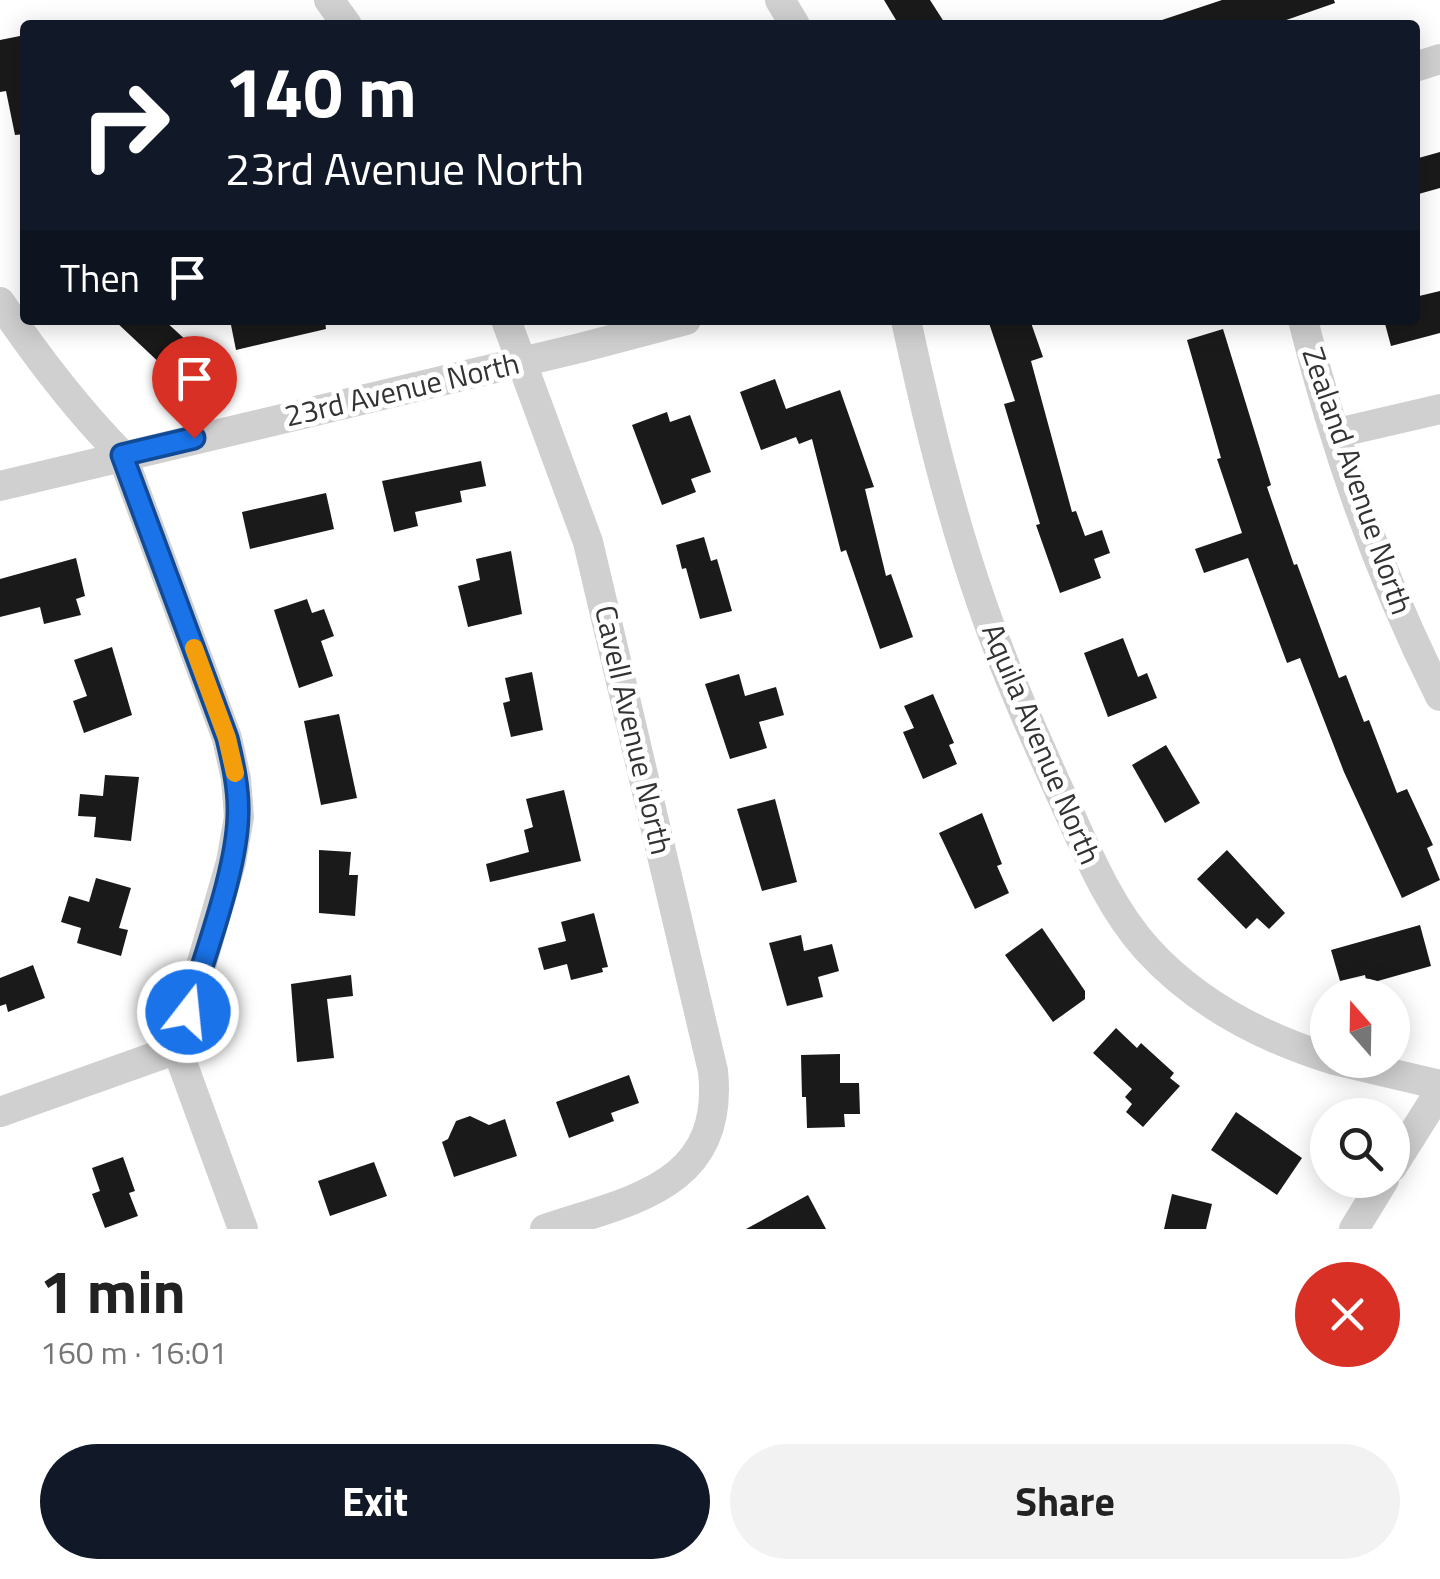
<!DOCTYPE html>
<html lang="en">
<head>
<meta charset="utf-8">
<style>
	:root { --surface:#fff; --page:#f2f2f2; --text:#222; --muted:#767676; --accent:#111827 }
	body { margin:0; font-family:"Titillium Web",sans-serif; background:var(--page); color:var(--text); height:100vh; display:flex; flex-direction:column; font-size:38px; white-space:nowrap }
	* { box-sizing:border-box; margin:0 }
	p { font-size:32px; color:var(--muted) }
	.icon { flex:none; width:55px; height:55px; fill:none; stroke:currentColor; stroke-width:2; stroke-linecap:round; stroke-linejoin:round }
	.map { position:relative; height:1229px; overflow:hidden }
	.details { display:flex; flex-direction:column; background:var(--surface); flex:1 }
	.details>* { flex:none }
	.banner { position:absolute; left:20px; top:20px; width:1400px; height:305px; border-radius:10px; box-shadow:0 5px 25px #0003; background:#111827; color:#fff; overflow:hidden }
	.needle { width:65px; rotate:340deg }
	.tools { position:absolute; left:1310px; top:978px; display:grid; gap:20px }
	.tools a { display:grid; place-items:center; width:100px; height:100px; border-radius:50%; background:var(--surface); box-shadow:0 5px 25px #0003; font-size:50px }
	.pin { position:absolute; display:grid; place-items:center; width:85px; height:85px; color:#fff; margin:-102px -42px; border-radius:50% 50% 50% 0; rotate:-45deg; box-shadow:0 0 10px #0007 }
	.pin .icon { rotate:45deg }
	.me { position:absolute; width:110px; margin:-55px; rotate:16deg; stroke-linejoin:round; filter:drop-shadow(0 0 8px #0008) }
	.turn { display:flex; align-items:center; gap:35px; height:210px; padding:0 40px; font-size:45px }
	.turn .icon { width:130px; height:130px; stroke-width:2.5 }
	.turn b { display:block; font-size:70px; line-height:85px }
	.then { display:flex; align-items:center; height:95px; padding:0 40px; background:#0003; gap:20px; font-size:38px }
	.round { display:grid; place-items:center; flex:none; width:105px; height:105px; border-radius:52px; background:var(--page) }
	.headline { display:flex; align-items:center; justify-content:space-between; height:170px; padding:0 40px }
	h1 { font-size:60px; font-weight:700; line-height:75px }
	.button { display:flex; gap:20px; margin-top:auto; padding:20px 40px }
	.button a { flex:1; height:115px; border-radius:60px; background:var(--accent); color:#fff; font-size:40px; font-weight:700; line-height:115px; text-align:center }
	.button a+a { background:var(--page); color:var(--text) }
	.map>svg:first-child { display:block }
	.building { fill:#1a1a1a }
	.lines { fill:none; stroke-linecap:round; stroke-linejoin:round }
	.minor { stroke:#d0d0d0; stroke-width:30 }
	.route-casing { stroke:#114b97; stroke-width:25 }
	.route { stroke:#1a73e8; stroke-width:18 }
	.slow { stroke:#f59e0b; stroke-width:18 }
	.labels { text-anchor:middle; stroke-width:10; stroke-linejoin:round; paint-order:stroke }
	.street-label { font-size:30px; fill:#333; stroke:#fff }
</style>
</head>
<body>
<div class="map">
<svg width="1440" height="1229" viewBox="0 0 1440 1229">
	<rect width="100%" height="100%" fill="#fff"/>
	<g class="building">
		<path d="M 884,0 L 930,0 L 946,25 L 899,25 Z"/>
		<path d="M 1222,0 L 1334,0 L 1335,3 L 1272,25 L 1160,25 L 1159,21 Z"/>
		<path d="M 25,35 L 25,134 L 15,135 L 6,91 L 0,92 L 0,40 Z"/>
		<path d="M 1440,152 L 1440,188 L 1415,195 L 1415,159 Z"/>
		<path d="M 1440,291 L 1440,333 L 1391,346 L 1384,320 L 1415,320 L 1415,297 Z"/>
		<path d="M 114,320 L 164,320 L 188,342 L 165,368 Z"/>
		<path d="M 230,320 L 325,320 L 326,329 L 236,350 Z"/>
		<path d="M 988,320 L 1030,320 L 1043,357 L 1031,361 L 1072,512 L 1076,511 L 1085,536 L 1102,530 L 1110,553 L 1094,559 L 1101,578 L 1060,593 L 1036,525 L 1040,524 L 1004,404 L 1015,401 Z"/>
		<path d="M 1223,329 L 1271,485 L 1267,487 L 1294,565 L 1297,564 L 1339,678 L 1346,675 L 1364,722 L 1369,720 L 1397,793 L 1407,789 L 1433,845 L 1427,848 L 1440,880 L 1402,898 L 1344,772 L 1300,658 L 1287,663 L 1248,558 L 1204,573 L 1195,549 L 1242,533 L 1217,459 L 1221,458 L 1187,340 Z"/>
		<path d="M 775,379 L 786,409 L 840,390 L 874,487 L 865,489 L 886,576 L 891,574 L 913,637 L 880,649 L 846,550 L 841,552 L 812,439 L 799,444 L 796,437 L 761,450 L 740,392 Z"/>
		<path d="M 667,412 L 670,422 L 690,415 L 711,472 L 691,479 L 696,492 L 662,505 L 632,425 Z"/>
		<path d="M 481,461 L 486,486 L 460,491 L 462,502 L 415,512 L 418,526 L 394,532 L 382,481 Z"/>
		<path d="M 326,493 L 334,529 L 250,549 L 242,512 Z"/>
		<path d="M 704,537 L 711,561 L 717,559 L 732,611 L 700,619 L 686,568 L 682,569 L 676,545 Z"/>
		<path d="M 511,551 L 522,614 L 468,627 L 458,586 L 480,580 L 476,559 Z"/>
		<path d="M 76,558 L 85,596 L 76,599 L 81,615 L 44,624 L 40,607 L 0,617 L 0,579 Z"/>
		<path d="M 307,599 L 312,613 L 324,609 L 334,636 L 321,641 L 333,676 L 299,688 L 274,610 Z"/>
		<path d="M 1123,638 L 1138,677 L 1147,673 L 1157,698 L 1108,717 L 1084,653 Z"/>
		<path d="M 112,647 L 132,715 L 84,733 L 73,701 L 87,696 L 74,660 Z"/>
		<path d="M 532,672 L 543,730 L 511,737 L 503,703 L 510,701 L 505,678 Z"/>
		<path d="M 739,674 L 745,696 L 776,687 L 784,715 L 759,722 L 767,748 L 730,759 L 705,684 Z"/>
		<path d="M 933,694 L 954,743 L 949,745 L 957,764 L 923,779 L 903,732 L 914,728 L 904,706 Z"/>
		<path d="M 339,714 L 357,798 L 321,805 L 304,721 Z"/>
		<path d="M 1166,745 L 1200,803 L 1165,823 L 1132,765 Z"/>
		<path d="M 105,775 L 139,777 L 131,841 L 94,837 L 96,817 L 78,816 L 80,794 L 103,796 Z"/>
		<path d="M 564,790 L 581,861 L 490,882 L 486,864 L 529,852 L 524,830 L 533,827 L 526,799 Z"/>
		<path d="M 775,799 L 797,882 L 762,891 L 737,809 Z"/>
		<path d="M 982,813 L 1002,864 L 997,866 L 1009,893 L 975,909 L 939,833 Z"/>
		<path d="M 319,850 L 351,852 L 349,875 L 358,875 L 355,916 L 319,913 Z"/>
		<path d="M 1227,850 L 1285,913 L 1269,929 L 1257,918 L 1246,929 L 1197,879 Z"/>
		<path d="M 96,878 L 131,888 L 119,928 L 128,930 L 121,956 L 77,943 L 81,928 L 61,922 L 69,896 L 89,902 Z"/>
		<path d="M 594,913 L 608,967 L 602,968 L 603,972 L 571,980 L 567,964 L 544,970 L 538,948 L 566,941 L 561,922 Z"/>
		<path d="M 1420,925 L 1431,966 L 1367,984 L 1365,975 L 1340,981 L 1331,950 Z"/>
		<path d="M 1042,928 L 1085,991 L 1085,999 L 1053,1022 L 1005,955 Z"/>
		<path d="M 801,935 L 804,951 L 832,944 L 839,971 L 818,977 L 823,997 L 787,1006 L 769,943 Z"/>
		<path d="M 33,965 L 45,998 L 8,1012 L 6,1004 L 0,1006 L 0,978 Z"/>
		<path d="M 351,975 L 353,996 L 327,999 L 334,1058 L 297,1062 L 291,984 Z"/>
		<path d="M 1116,1028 L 1137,1048 L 1141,1043 L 1174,1073 L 1170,1078 L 1180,1086 L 1143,1127 L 1126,1112 L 1132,1104 L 1125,1097 L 1132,1089 L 1093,1053 Z"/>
		<path d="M 840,1054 L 840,1083 L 859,1083 L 860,1114 L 844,1114 L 845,1127 L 807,1128 L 806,1097 L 802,1097 L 801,1055 Z"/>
		<path d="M 629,1075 L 639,1103 L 611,1113 L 614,1121 L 569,1138 L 556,1102 Z"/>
		<path d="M 1236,1112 L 1302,1158 L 1277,1195 L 1211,1150 Z"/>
		<path d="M 470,1116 L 489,1125 L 505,1119 L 517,1156 L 454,1177 L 442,1142 L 448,1139 L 456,1121 Z"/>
		<path d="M 123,1157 L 135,1191 L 129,1193 L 138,1216 L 105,1228 L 92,1194 L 100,1191 L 92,1168 Z"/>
		<path d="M 374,1162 L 387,1196 L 330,1216 L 318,1181 Z"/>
		<path d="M 1172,1194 L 1212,1204 L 1206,1229 L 1164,1229 Z"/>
		<path d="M 808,1195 L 826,1229 L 746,1229 Z"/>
	</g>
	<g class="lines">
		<g class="minor">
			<path d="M 329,0 L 347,25"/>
			<path d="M 780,0 L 795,25"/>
			<path d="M 1415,67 L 1440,59"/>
			<path d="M 0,302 C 37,357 76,408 122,455 L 227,738 L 236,779 L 239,817 L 231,862 L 177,1049 L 243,1229"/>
			<path d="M 506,320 L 588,542 L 713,1071 C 725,1187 631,1200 545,1229"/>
			<path d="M 906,320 C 927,417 950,513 983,607 C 1005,671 1034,735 1062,797 C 1086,849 1108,906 1147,949 C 1196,1003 1259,1036 1328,1058"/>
			<path d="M 1303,320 C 1335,449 1380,577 1440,696"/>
			<path d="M 1337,433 L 1440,409"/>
			<path d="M 0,486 L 580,348 L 686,320"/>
			<path d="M 1334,1060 L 1440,1085"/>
			<path d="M 0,1112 L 177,1049"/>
			<path d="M 1392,1167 L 1440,1091"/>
			<path d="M 1354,1229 L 1384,1180"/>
		</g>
	</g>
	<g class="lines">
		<defs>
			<path id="route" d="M 188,1012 C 204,956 237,871 238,815 C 239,789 233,763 227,738 L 122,455 L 194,438"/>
		</defs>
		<use href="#route" class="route-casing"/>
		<use href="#route" class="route"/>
		<path class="slow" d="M 194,648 L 227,738 L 235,773"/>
	</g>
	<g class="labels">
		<g class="street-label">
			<text transform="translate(402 390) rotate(-13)" y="10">23rd Avenue North</text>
			<text transform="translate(1357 481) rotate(71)" y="10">Zealand Avenue North</text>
			<text transform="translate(633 730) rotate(77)" y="10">Cavell Avenue North</text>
			<text transform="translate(1041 744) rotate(67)" y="10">Aquila Avenue North</text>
		</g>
	</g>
</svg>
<div class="tools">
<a><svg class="needle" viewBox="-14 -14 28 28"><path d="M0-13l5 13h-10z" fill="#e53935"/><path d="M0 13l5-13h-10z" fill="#767676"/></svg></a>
<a><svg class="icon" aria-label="search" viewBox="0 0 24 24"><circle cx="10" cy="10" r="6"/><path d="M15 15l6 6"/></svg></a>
</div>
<div class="pin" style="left:194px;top:438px;background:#d93025"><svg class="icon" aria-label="arrive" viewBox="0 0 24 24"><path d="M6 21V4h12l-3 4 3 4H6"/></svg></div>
<svg class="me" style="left:188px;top:1012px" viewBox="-20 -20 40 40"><circle r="17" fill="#1a73e8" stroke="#fff" stroke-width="3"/><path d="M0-11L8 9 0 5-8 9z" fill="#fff"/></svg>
<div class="banner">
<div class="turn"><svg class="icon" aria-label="right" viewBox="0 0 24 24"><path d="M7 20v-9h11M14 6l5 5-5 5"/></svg><div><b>140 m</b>23rd Avenue North</div></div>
<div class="then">Then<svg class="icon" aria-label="arrive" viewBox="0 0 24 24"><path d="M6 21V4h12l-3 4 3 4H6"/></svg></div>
</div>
</div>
<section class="details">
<div class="headline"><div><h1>1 min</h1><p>160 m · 16:01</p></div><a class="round" style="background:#d93025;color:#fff"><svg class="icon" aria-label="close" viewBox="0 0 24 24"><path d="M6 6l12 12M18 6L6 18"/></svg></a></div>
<div class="button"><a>Exit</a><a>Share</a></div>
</section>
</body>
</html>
